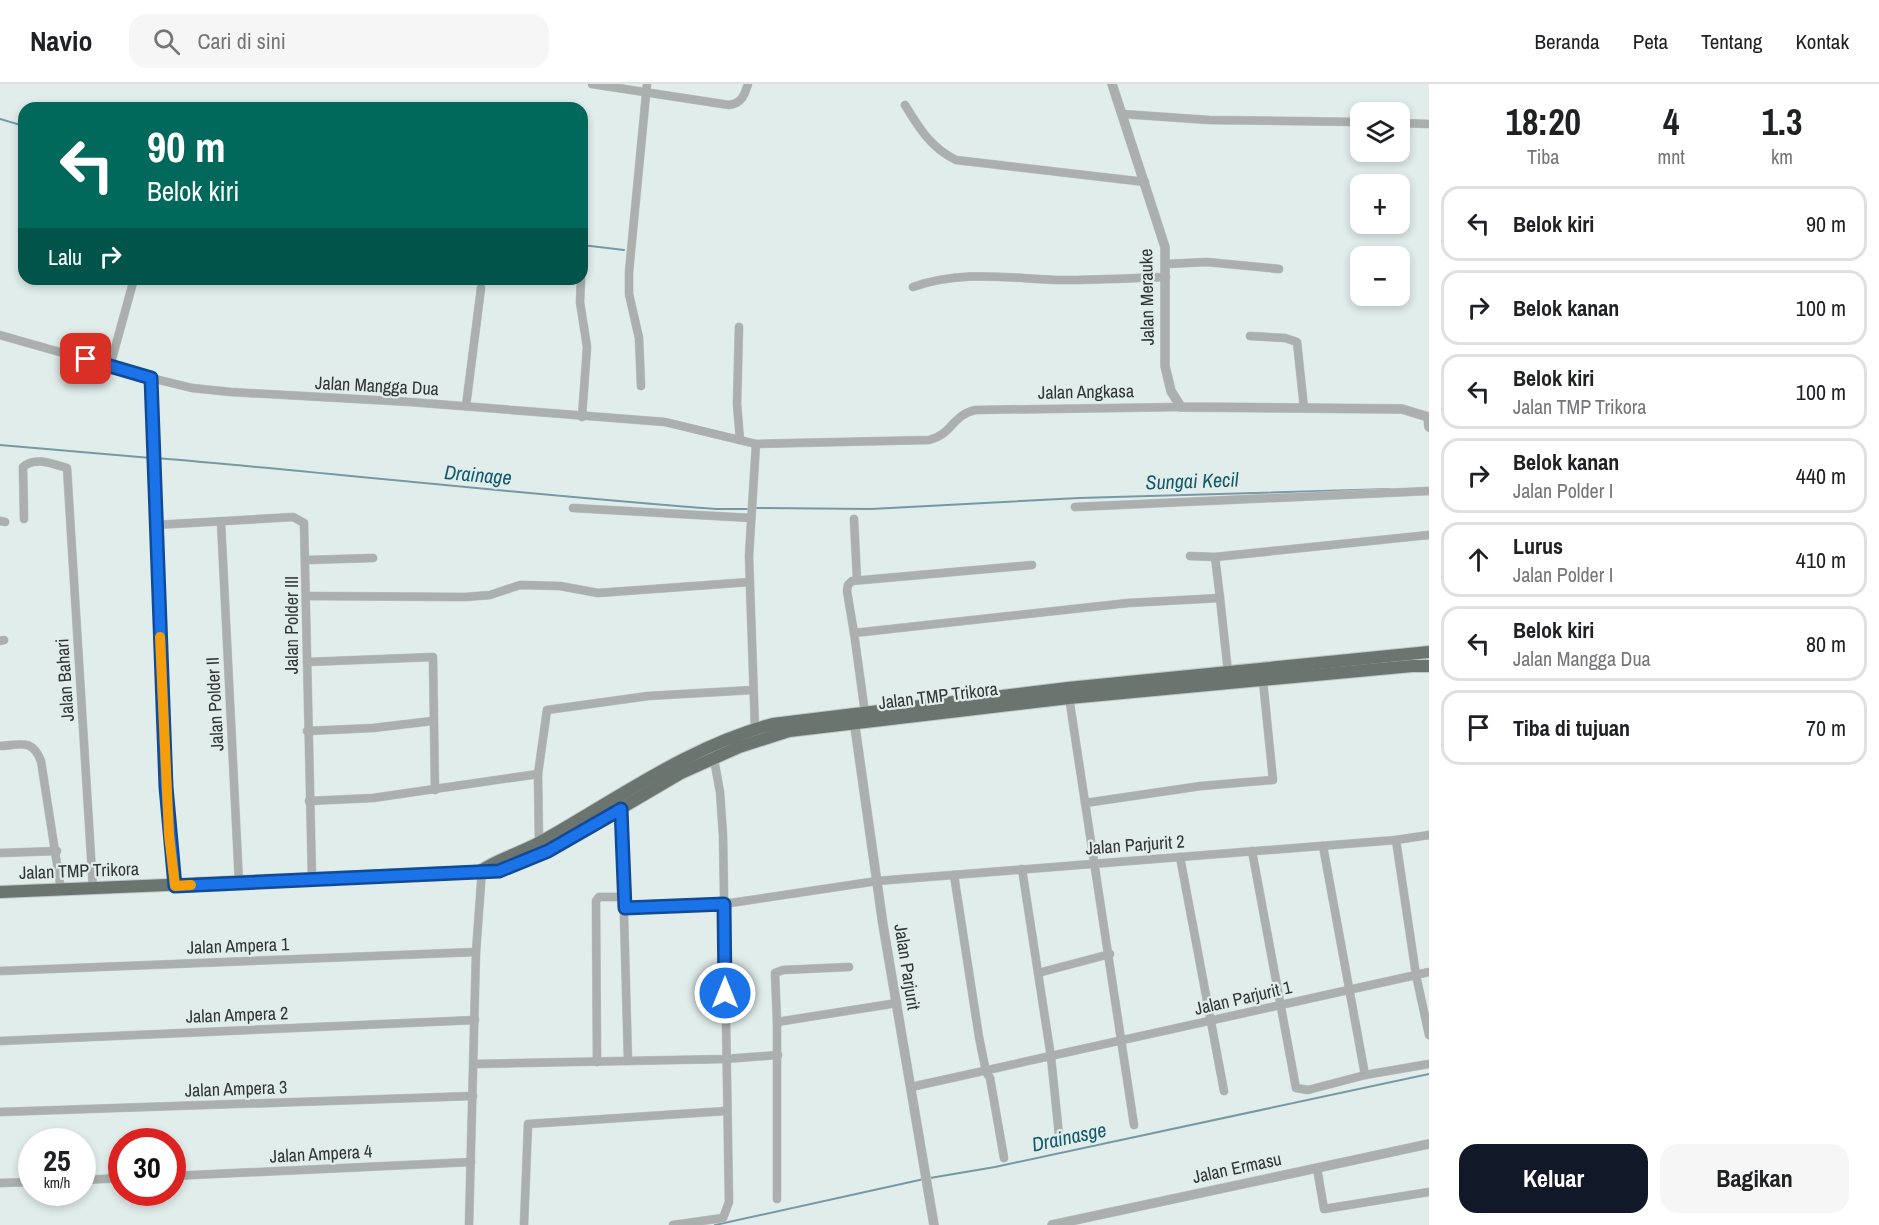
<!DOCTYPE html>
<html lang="id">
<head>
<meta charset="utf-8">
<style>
	:root { --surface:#fff; --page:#f6f6f6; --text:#202124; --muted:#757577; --line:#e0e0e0; --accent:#111827 }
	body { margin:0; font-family:"Archivo Narrow",sans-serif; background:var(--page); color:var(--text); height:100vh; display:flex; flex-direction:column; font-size:22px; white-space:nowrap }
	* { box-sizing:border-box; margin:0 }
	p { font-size:20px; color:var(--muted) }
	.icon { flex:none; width:33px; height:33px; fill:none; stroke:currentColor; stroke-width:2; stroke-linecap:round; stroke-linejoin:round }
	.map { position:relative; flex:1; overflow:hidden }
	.panel { display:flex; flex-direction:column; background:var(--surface); width:450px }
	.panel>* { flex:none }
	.guide { position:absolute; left:18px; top:18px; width:570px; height:183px; border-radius:18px; box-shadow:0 3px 9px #0003; background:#00695c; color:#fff; overflow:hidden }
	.tools { position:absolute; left:1350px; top:18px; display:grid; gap:12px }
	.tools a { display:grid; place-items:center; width:60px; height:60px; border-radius:12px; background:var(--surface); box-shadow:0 3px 9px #0003; font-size:30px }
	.speed { position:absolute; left:18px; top:1044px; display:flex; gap:12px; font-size:30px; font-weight:700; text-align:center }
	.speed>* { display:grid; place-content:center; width:78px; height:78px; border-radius:50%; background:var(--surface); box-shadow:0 3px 9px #0003; line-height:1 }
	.speed small { font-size:15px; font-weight:400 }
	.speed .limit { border:9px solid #d22; background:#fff; color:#111 }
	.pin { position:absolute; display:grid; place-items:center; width:51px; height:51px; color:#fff; margin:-26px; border-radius:12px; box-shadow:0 3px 9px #0006 }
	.me { position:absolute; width:66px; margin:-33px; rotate:0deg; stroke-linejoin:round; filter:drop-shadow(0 0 4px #0008) }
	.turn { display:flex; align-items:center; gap:21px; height:126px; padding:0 30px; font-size:27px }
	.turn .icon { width:78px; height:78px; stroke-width:2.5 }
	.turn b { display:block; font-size:42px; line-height:51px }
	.then { display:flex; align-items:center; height:57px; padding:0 30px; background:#0003; gap:12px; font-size:22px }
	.eta { display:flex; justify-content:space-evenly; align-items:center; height:102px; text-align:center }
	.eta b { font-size:36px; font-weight:800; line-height:42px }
	.primary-button { display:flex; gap:12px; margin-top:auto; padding:12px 30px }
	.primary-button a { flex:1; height:69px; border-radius:18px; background:var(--accent); color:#fff; font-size:24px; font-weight:800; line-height:69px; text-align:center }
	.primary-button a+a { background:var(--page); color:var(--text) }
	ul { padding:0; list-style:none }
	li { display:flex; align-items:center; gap:18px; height:75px; margin:0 12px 9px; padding:0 18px; border:3px solid var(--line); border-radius:18px }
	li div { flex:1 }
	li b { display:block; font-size:22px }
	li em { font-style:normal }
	header { display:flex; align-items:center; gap:36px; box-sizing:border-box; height:84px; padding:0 30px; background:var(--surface); border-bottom:2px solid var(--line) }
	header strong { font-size:28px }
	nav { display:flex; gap:33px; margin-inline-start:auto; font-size:21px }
	.search { width:420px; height:54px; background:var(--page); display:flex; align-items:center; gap:15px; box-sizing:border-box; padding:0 21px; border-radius:18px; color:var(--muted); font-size:22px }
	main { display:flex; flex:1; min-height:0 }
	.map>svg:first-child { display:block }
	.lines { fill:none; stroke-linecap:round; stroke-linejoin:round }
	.stream { stroke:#7699a5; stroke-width:2 }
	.minor-casing { stroke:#bec8c7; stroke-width:9 }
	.tertiary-casing { stroke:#bec8c7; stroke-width:10 }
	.trunk-casing { stroke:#bec8c7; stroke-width:14 }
	.minor { stroke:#abafad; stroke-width:8 }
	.tertiary { stroke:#abafad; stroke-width:9 }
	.trunk { stroke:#6c7470; stroke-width:12 }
	.route-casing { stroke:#114b97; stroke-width:15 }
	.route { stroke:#1a73e8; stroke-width:10 }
	.slow { stroke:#f59e0b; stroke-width:10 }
	.labels { text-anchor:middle; stroke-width:4.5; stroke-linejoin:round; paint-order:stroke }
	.street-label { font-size:18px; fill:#313635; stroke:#e1edeb }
	.water-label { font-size:20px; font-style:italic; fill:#11596b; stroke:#e1edeb }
</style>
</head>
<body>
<header>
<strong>Navio</strong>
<div class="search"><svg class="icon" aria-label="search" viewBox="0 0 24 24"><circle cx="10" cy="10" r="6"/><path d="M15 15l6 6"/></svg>Cari di sini</div>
<nav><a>Beranda</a><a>Peta</a><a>Tentang</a><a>Kontak</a></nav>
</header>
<main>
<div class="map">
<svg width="1429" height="1141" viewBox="0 0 1429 1141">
	<rect width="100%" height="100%" fill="#e1edeb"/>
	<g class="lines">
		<g class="stream">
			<path d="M 0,35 L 24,42"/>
			<path d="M 582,161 L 624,166"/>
			<path d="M 0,361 L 151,374"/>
			<path d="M 157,374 C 343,390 529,411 716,425 L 749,425"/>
			<path d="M 754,424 L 871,425 L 1079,414 L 1390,405"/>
			<path d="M 930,1094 L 995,1083 L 1429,990"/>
			<path d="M 715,1141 L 924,1095"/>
		</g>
		<defs>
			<g id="minor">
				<path d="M 592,0 L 729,21 C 742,19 744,12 748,0"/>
				<path d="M 905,21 C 919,44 931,64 956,76 L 1145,98"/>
				<path d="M 1122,30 L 1209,36 L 1360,38"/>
				<path d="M 1400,39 L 1429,40"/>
				<path d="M 1166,180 L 1207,178 L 1279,185"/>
				<path d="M 581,195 L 580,218 L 587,263 L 582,333"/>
				<path d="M 913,203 C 965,185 1011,195 1064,196 C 1098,196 1132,194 1166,193"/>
				<path d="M 739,243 L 737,320 L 740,356"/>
				<path d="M 0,251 L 151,294 L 192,304 L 231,308 L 410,318 L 665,338 L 756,360 L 929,356 C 953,350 951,332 975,326 L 1181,323"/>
				<path d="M 1250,252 L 1285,254 L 1297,258 L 1304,324"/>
				<path d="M 110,282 L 134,195"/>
				<path d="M 151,294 L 167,703 L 175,802"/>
				<path d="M 641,302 L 639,254 L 629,210 L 629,188 L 647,0"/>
				<path d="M 466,322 L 481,204"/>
				<path d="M 1075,423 L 1429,407"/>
				<path d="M 573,424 L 751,434"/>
				<path d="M 24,435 L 23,383 C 35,372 53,380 67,384 L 93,805"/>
				<path d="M 854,435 L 857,496"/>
				<path d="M 0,437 L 5,438"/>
				<path d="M 221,438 L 239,799"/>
				<path d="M 155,441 L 293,433 L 304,439 L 312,795"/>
				<path d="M 1190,472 L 1215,473 L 1429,451"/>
				<path d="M 1215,473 L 1220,514"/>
				<path d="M 307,476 L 373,474"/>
				<path d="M 1032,481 L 852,497 L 848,501 L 847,507 L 854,549 L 1128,519 L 1220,514 L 1228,588"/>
				<path d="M 307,512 L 465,513 L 490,511 L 520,501 L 560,502 L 598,509 L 750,498"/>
				<path d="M 854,549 L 865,629"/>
				<path d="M 0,557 L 4,556"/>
				<path d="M 307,578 L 433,573 L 435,706"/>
				<path d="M 1069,613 L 1134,1041"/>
				<path d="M 755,645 L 749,472 L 756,360"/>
				<path d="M 307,647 L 373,644 L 432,637"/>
				<path d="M 0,662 C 21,661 32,654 41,677 L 61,806"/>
				<path d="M 309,717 L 373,714 L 538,690"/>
				<path d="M 1085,719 L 1201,702 L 1273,696 L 1263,597"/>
				<path d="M 621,723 L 628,977"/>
				<path d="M 539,759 L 538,690 L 547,626 L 648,612 L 753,606"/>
				<path d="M 1323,762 L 1365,991"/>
				<path d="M 1252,767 L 1296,1004 L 1308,1006 L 1365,991 L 1429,980"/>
				<path d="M 0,769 L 57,767"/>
				<path d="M 1180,773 L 1224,1007"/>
				<path d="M 1022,785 L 1051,973 L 1059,1051"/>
				<path d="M 954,791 L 979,953 L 986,988 L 990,994 L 1004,1074"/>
				<path d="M 625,824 L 724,820 L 877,797 L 1396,756"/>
				<path d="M 0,887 L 476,868"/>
				<path d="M 1429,888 L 1416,891 L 1429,951"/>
				<path d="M 1038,889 L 1110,870"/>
				<path d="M 777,938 L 775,889 L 783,886 L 849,883"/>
				<path d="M 0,957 L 475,936"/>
				<path d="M 597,978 L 596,817 L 599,813 L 624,813"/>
				<path d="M 474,980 L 725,975 L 778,971"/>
				<path d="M 911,1003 L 1416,891 L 1396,756 L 1429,751"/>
				<path d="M 0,1028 L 473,1012"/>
				<path d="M 1317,1084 L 1324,1125 L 1429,1108"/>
				<path d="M 172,1092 L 471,1078"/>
				<path d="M 82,1096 L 122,1094"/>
				<path d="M 0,1099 L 32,1098"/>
				<path d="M 777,1115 L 777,938 L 897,919"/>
				<path d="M 469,1141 L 476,868 L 482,786"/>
				<path d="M 524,1141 L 528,1040 L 726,1027"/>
				<path d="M 673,1141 L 723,1134 L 729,1118 L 723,751 L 720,708 L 714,675"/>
			</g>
			<g id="tertiary">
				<path d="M 1112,0 L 1165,163 L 1165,282 L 1171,307 L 1181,323 L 1402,325 L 1428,333 L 1429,343"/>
				<path d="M 854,636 L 883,841 L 934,1141"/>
				<path d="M 1052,1141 L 1429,1060"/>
			</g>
			<g id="trunk">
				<path d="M 482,786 C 502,773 524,768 544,756 C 617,715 691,661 773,640 L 1068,604 L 1429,568"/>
				<path d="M 0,808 L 499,787 L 548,767 L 681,689 L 739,663 L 789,647 L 1069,614 L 1412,582 L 1429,582"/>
			</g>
		</defs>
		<use href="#minor" class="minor-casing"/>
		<use href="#tertiary" class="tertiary-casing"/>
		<use href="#trunk" class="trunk-casing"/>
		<use href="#minor" class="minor"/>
		<use href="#tertiary" class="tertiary"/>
		<use href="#trunk" class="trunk"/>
	</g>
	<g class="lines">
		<defs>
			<path id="route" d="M 86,275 L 151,294 L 166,703 L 175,802 L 499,787 L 548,767 L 621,725 L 625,824 L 724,820 L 725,909"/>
		</defs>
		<use href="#route" class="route-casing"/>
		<use href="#route" class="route"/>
		<path class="slow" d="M 160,553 L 169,751 L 175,802 L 191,801"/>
	</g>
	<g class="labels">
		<g class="street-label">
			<text transform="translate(1147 213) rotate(-91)" y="6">Jalan Merauke</text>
			<text transform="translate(377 302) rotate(3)" y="6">Jalan Mangga Dua</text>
			<text transform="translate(1086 308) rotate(-1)" y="6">Jalan Angkasa</text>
			<text transform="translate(292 541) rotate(-90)" y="6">Jalan Polder III</text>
			<text transform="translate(65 596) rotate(-94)" y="6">Jalan Bahari</text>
			<text transform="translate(938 612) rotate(-7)" y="6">Jalan TMP Trikora</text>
			<text transform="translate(215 620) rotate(-93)" y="6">Jalan Polder II</text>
			<text transform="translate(1135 761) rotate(-4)" y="6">Jalan Parjurit 2</text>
			<text transform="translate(79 787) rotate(-2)" y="6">Jalan TMP Trikora</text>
			<text transform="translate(238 862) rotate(-2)" y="6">Jalan Ampera 1</text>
			<text transform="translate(907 883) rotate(81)" y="6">Jalan Parjurit</text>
			<text transform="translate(1243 914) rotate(-13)" y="6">Jalan Parjurit 1</text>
			<text transform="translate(237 931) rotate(-2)" y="6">Jalan Ampera 2</text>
			<text transform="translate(236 1005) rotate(-2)" y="6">Jalan Ampera 3</text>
			<text transform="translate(321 1070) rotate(-3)" y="6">Jalan Ampera 4</text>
			<text transform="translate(1237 1084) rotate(-12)" y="6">Jalan Ermasu</text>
		</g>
		<g class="water-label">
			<text transform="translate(478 391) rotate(5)" y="7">Drainage</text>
			<text transform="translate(1192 397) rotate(-2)" y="7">Sungai Kecil</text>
			<text transform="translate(1069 1053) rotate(-12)" y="7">Drainasge</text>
		</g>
	</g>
</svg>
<div class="tools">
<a><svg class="icon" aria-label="layers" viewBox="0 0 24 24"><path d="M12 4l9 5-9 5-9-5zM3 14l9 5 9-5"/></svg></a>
<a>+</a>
<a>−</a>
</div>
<div class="speed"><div>25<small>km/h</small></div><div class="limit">30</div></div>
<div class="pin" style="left:86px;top:275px;background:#d93025"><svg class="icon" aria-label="arrive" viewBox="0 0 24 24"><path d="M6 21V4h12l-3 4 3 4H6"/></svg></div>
<svg class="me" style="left:725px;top:909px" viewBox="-20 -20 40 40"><circle r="17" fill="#1a73e8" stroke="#fff" stroke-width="3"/><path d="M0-11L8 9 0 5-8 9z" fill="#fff"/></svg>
<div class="guide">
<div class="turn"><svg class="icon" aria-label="left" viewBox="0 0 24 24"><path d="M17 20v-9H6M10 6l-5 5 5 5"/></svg><div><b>90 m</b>Belok kiri</div></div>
<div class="then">Lalu<svg class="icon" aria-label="right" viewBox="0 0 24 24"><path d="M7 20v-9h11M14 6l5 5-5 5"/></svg></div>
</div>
</div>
<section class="panel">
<div class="eta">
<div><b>18:20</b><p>Tiba</p></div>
<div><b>4</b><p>mnt</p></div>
<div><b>1.3</b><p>km</p></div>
</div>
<ul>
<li><svg class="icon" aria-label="left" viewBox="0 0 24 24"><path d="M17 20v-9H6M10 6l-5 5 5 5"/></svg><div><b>Belok kiri</b></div><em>90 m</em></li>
<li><svg class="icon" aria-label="right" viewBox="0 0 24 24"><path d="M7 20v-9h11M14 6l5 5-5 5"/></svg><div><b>Belok kanan</b></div><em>100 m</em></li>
<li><svg class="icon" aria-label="left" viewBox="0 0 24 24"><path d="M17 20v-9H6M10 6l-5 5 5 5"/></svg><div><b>Belok kiri</b><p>Jalan TMP Trikora</p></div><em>100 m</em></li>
<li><svg class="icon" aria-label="right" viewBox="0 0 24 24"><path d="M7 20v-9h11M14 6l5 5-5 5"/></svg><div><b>Belok kanan</b><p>Jalan Polder I</p></div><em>440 m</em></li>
<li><svg class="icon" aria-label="ahead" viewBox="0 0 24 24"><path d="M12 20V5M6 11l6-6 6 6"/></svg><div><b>Lurus</b><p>Jalan Polder I</p></div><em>410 m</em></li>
<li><svg class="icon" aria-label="left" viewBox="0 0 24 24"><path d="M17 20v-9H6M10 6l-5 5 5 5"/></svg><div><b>Belok kiri</b><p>Jalan Mangga Dua</p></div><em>80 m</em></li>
<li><svg class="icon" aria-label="arrive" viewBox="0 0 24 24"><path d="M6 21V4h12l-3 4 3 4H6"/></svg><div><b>Tiba di tujuan</b></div><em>70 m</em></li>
</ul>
<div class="primary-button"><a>Keluar</a><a>Bagikan</a></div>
</section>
</main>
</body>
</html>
